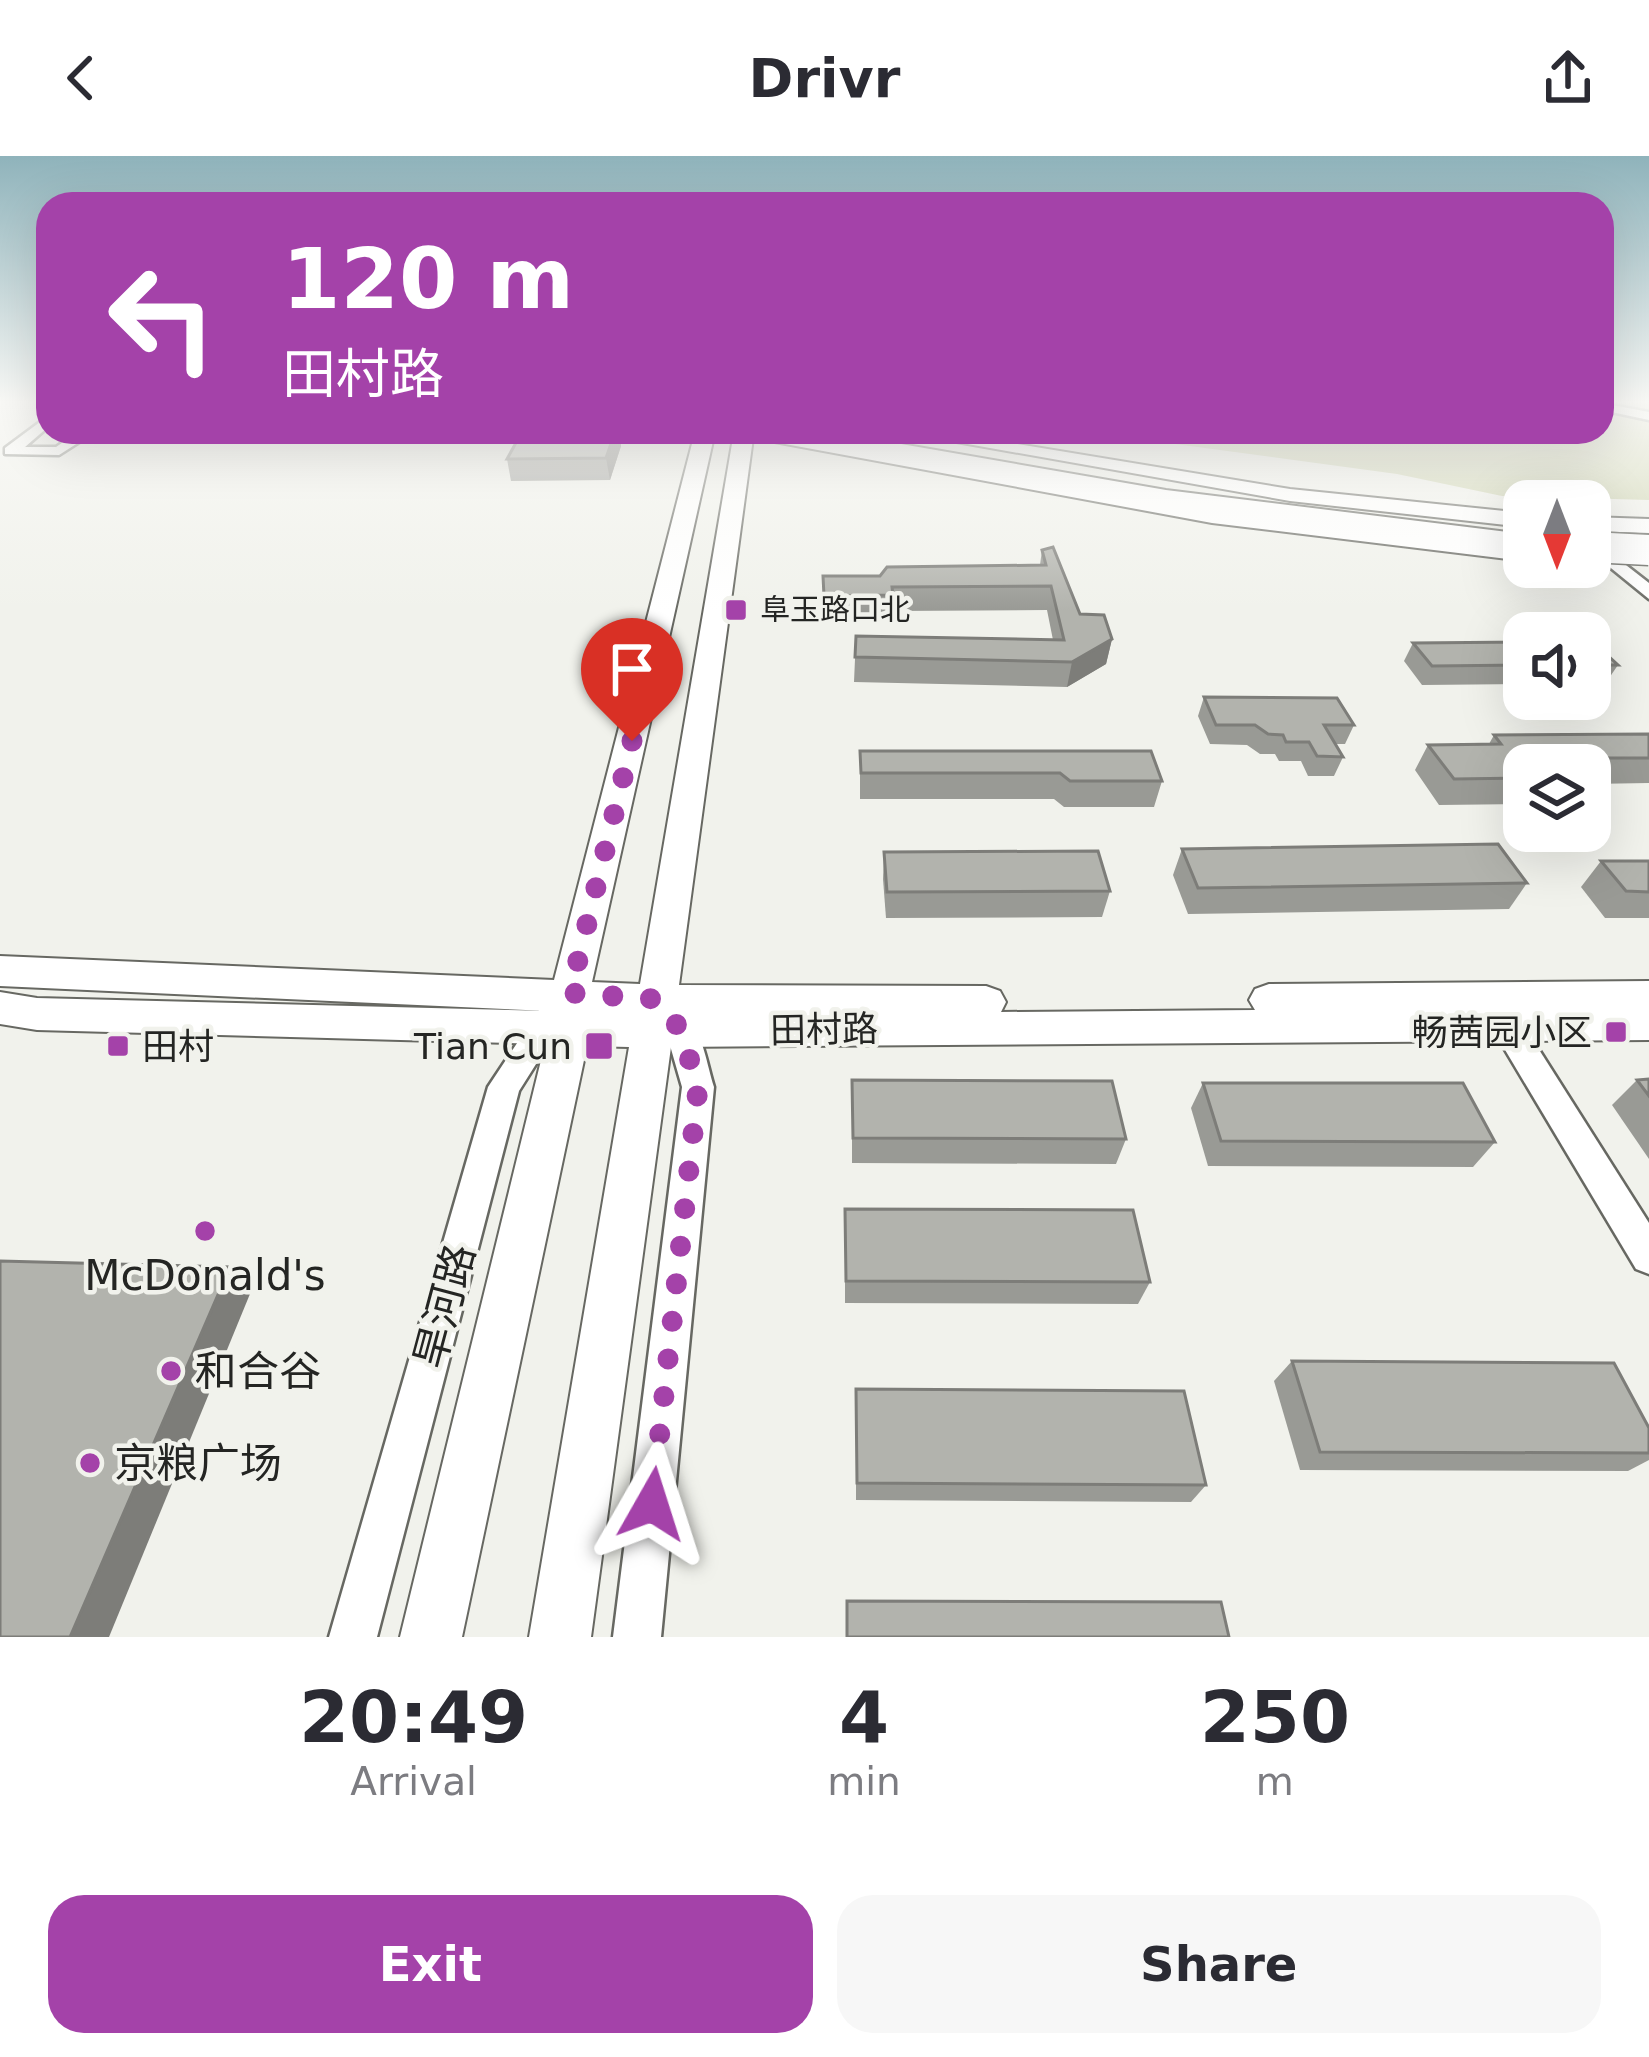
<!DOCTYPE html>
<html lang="en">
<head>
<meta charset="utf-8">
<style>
	:root { --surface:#fff; --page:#f7f7f7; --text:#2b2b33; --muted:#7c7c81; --accent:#a442a9 }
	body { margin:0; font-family:"DejaVu Sans","Noto Sans SC",sans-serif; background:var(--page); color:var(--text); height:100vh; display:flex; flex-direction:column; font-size:45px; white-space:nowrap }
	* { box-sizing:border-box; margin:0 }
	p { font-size:39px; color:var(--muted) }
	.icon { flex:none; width:66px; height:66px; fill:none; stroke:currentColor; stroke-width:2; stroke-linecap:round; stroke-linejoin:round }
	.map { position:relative; height:1481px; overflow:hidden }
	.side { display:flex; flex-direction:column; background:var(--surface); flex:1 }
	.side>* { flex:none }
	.hud { position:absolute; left:36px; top:36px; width:1578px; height:252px; border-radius:36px; box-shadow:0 12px 48px #0002; background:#a442a9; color:#fff; overflow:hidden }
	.needle { width:78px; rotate:180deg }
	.buttons { position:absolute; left:1503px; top:324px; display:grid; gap:24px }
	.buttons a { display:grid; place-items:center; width:108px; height:108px; border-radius:24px; background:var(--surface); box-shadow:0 12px 48px #0002; font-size:60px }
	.pin { position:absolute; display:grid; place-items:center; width:102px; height:102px; color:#fff; margin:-123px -51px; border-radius:50% 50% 50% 0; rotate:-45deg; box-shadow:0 0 12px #0007 }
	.pin .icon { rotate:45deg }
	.me { position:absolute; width:132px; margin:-66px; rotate:6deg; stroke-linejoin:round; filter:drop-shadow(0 0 9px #0008) }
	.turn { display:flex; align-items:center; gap:42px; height:252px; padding:0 48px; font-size:54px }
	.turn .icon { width:156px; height:156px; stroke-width:2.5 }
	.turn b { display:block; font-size:84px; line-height:102px }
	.eta { display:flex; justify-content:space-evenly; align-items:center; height:204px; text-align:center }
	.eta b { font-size:72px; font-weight:600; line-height:84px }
	.cta { display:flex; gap:24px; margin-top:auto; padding:24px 48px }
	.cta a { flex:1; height:138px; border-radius:36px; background:var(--accent); color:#fff; font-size:48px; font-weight:600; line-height:138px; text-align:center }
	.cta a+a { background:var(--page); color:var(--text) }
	header { display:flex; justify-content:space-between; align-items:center; height:156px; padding:0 48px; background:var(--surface); font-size:54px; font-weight:600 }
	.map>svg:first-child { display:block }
	.green { fill:#ced4af }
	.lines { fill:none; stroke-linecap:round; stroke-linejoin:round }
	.minor-casing { stroke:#676862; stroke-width:5 }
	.major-casing { stroke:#676862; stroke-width:4 }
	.highway-casing { stroke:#676862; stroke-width:4 }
	.minor { fill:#fff; fill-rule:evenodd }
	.major { fill:#fff; fill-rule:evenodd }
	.highway { fill:#fff; fill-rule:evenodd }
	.highway-bridge-casing { stroke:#676862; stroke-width:33; stroke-linecap:butt }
	.highway-bridge { stroke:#fff; stroke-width:30 }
	.wall { fill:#999a95 }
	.shaded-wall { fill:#7d7d79 }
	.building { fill:#b2b3ad; stroke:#7d7d79; stroke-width:3 }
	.route { stroke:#a442a9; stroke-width:21; stroke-dasharray:0 37.8 }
	.poi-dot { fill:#a442a9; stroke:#f1f2ec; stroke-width:4.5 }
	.labels { text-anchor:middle; stroke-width:9; stroke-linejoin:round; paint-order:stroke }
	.far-poi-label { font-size:30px; fill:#242523; stroke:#f1f2ec; text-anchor:start }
	.street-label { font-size:36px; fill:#242523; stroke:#f1f2ec }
	.poi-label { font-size:36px; fill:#242523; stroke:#f1f2ec; text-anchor:end }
	.near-poi-label { font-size:42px; fill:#242523; stroke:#f1f2ec; text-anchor:start }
	.near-street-label { font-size:42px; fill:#242523; stroke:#f1f2ec }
</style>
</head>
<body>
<header><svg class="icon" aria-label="back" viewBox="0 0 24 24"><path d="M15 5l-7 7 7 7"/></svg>Drivr<svg class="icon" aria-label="share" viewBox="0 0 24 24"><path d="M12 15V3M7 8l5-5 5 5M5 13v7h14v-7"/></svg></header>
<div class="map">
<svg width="1649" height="1481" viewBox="0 0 1649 1481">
	<rect width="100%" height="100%" fill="#f1f2ec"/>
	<path class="green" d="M 1602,247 L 1649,247 L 1649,344 L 1502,340 L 1397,318 L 1086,276 L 1602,276 Z"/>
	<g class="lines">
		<defs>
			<g id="minor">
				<path d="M 1602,247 L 1649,256 L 1649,264 L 1602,254 Z"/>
				<path d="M 48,260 L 48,271 L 25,291 L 56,291 L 78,276 L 95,276 L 59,299 L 5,298 L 5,292 Z"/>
				<path d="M 1590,381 L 1649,427 L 1649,443 L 1590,395 Z"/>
				<path d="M 552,847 L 563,851 L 567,859 L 519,935 L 377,1481 L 329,1481 L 488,931 L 541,851 Z"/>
				<path d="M 669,848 C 701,858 705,903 714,931 L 661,1481 L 613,1481 L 682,931 L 667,879 L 654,860 L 658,852 Z"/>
				<path d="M 1506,856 L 1517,859 L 1649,1067 L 1649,1118 L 1636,1113 L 1495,877 L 1491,868 L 1495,859 Z"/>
			</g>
			<g id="major">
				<path d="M 695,276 L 715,276 L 592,826 L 640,828 L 734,276 L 781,276 L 1212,353 L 1524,391 L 1524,405 L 1212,367 L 753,282 L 679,829 L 986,830 L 1000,835 L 1006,846 L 1001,856 L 1255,854 L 1249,844 L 1255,833 L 1269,828 L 1649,825 L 1649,884 L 671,891 L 591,1481 L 529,1481 L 629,891 L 587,890 L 462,1481 L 400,1481 L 545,888 L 37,874 L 0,868 L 0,836 L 37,842 L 549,855 L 0,830 L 0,800 L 554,824 Z"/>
				<path d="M 900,276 L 945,276 L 1290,333 L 1524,357 L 1524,371 L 1290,345 Z"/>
				<path d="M 1590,361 L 1649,363 L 1649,377 L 1590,375 Z"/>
			</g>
			<path id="highway" d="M 783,276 L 832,276 L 1166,334 L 1524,378 L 1524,394 L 1166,350 L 794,283 Z"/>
		</defs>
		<use href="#minor" class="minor-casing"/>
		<use href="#major" class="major-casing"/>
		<use href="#highway" class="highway-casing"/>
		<use href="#minor" class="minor"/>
		<use href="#major" class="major"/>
		<use href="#highway" class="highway"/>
		<defs>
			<path id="highway-bridge" d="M 1590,391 L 1649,394"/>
		</defs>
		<use href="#highway-bridge" class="highway-bridge-casing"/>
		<use href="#highway-bridge" class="highway-bridge"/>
	</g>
	<g class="wall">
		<path d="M 522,276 L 619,276 L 621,290 L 610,324 L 511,325 L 507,303 Z"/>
		<path d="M 1042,394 L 1080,458 L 1112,483 L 1106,508 L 1067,531 L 854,526 L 856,480 L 1053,484 L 1047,454 L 892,455 L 892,463 L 824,464 L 823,420 L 880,420 L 1040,409 Z"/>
		<path d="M 1524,486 L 1524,528 L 1422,529 L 1404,505 L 1413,487 Z"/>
		<path d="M 1590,486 L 1618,509 L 1605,528 L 1590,528 Z"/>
		<path d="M 1204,541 L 1354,569 L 1345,588 L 1336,588 L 1343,601 L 1334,620 L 1308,620 L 1301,605 L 1279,605 L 1275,598 L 1260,598 L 1247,589 L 1210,588 L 1198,560 Z"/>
		<path d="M 1649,578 L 1649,627 L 1590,628 L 1590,609 L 1524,609 L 1524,648 L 1439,649 L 1415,614 L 1428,589 L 1489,588 L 1494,579 Z"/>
		<path d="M 860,595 L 1162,625 L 1154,651 L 1064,651 L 1054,643 L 860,643 Z"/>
		<path d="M 1182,693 L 1527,727 L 1509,753 L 1188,758 L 1173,719 Z"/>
		<path d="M 884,696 L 1110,735 L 1102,761 L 886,762 L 883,723 Z"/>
		<path d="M 1601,705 L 1649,705 L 1649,762 L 1605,762 L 1581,731 Z"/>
		<path d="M 1649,923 L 1649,1003 L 1612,949 L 1637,924 Z"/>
		<path d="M 852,924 L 1126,983 L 1116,1008 L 852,1007 Z"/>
		<path d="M 1203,927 L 1495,986 L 1473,1011 L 1208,1010 L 1191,952 Z"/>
		<path d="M 845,1053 L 1150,1126 L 1138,1148 L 845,1147 Z"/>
		<path d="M 1292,1205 L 1649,1272 L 1649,1304 L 1628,1315 L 1300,1314 L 1274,1225 Z"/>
		<path d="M 856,1233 L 1206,1329 L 1191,1346 L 856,1344 Z"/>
	</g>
	<g class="shaded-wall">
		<path d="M 615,276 L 619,276 L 621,290 L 610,324 L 606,302 Z"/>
		<path d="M 1112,483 L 1106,508 L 1067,531 L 1072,506 Z"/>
		<path d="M 230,1111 L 252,1133 L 109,1481 L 70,1481 Z"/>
	</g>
	<g class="building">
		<path d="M 522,276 L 615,276 L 606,302 L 507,303 Z"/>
		<path d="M 1053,391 L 1080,458 L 1104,459 L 1112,483 L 1072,506 L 855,501 L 856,480 L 1064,484 L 1051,430 L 892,431 L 893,439 L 824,440 L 823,420 L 880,420 L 887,411 L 1046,409 L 1042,394 Z"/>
		<path d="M 1524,486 L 1524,509 L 1432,510 L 1413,487 Z"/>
		<path d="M 1590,486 L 1593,486 L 1618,509 L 1590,509 Z"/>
		<path d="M 1204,541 L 1337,542 L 1354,569 L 1324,569 L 1343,601 L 1317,600 L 1309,586 L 1286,586 L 1283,579 L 1268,578 L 1255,569 L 1216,569 Z"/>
		<path d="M 1649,578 L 1649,602 L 1528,602 L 1533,609 L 1524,609 L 1524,622 L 1454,623 L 1428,589 L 1501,588 L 1494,579 Z"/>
		<path d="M 860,595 L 1151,595 L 1162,625 L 1070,625 L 1060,617 L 861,617 Z"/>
		<path d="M 1498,688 L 1527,727 L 1198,732 L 1182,693 Z"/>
		<path d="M 1098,695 L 1110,735 L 887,736 L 884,696 Z"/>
		<path d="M 1601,705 L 1649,705 L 1649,736 L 1626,735 Z"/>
		<path d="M 1649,923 L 1649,940 L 1637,924 Z"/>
		<path d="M 852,924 L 1112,925 L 1126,983 L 853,982 Z"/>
		<path d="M 1203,927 L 1463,927 L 1495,986 L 1221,985 Z"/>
		<path d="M 845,1053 L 1133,1054 L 1150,1126 L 846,1125 Z"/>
		<path d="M 0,1105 L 230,1111 L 70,1481 L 0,1481 Z"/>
		<path d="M 1292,1205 L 1614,1207 L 1649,1272 L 1649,1297 L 1320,1296 Z"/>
		<path d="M 856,1233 L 1184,1235 L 1206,1329 L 857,1327 Z"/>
		<path d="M 847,1445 L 1221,1446 L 1229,1481 L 847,1481 Z"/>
	</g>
	<linearGradient id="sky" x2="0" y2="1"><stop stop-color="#8fb3bb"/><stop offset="0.54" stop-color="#f9f9f6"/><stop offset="1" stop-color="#f9f9f6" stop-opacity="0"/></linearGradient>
	<rect width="1649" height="455" fill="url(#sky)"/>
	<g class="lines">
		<path class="route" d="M 632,585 L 570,837 L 655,843 L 681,874 L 698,932 L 652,1348"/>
	</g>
	<g class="poi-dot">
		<rect x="724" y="442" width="24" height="24" rx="6"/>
		<rect x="1604" y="864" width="24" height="24" rx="6"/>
		<rect x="106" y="878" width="24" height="24" rx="6"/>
		<rect x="584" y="875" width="30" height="30" rx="6"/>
		<circle cx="205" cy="1075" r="12"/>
		<circle cx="171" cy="1215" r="12"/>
		<circle cx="90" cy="1307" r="12"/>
	</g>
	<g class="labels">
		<g class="far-poi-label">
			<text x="760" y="464">阜玉路口北</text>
		</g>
		<g class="street-label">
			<text transform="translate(824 873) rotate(-1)" y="13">田村路</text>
		</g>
		<g class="poi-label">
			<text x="1592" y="889">畅茜园小区</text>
			<text x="142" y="903" text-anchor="start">田村</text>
			<text x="572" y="903">Tian Cun</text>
		</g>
		<g class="near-poi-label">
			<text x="205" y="1134" text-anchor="middle">McDonald's</text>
			<text x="195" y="1230">和合谷</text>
			<text x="114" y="1322">京粮广场</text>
		</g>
		<g class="near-street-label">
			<text transform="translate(444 1150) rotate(-75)" y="15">旱河路</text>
		</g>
	</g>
</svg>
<div class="buttons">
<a><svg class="needle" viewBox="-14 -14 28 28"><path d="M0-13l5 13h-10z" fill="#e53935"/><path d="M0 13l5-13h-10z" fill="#7c7c81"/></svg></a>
<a><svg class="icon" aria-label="sound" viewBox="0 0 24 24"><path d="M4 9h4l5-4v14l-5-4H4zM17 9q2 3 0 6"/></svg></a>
<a><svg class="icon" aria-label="layers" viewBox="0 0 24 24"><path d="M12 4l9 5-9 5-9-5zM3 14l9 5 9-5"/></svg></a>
</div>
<div class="pin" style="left:632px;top:585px;background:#d93025"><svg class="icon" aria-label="arrive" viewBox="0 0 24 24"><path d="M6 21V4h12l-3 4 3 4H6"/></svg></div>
<svg class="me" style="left:652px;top:1348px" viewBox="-20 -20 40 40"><path d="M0-17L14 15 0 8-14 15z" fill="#a442a9" stroke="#fff" stroke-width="4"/></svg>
<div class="hud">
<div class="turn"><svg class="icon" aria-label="left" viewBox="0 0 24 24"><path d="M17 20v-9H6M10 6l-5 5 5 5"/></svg><div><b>120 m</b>田村路</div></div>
</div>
</div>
<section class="side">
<div class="eta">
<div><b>20:49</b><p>Arrival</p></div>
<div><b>4</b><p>min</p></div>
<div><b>250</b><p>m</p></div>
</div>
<div class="cta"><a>Exit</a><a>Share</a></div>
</section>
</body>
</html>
